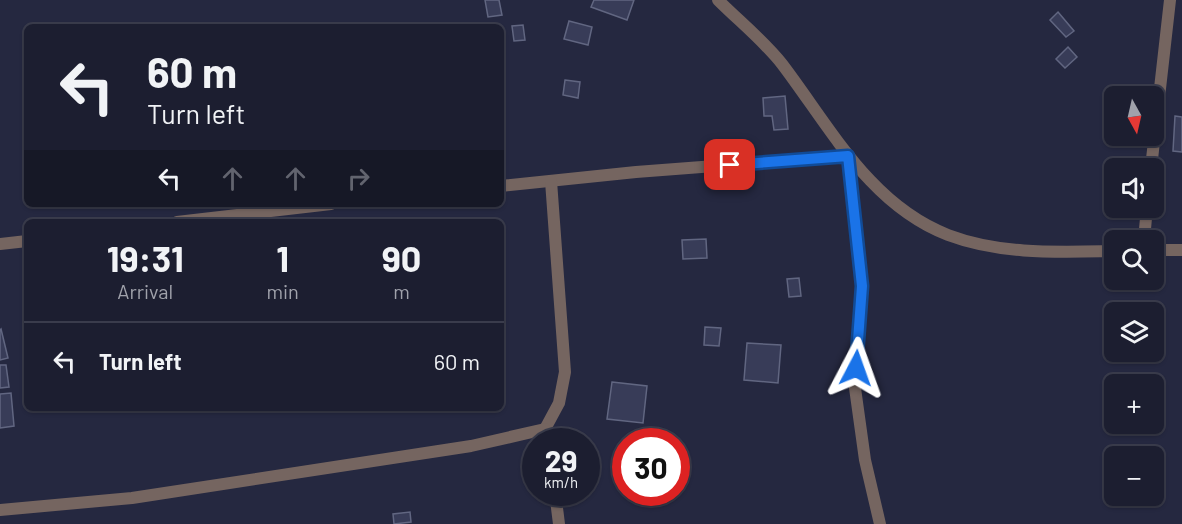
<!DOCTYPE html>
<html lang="en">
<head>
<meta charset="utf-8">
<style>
	:root { --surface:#1c1e30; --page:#292b3c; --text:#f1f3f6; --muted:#a0a2ab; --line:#3a3c4c }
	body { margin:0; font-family:Barlow,sans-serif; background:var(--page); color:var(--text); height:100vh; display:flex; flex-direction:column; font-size:22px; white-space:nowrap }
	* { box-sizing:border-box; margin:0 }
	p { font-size:20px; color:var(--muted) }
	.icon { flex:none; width:33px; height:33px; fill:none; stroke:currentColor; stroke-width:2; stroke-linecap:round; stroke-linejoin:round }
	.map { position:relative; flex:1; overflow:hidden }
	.drawer { position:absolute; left:24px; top:219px; width:480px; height:192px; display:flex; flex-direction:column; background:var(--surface); border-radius:9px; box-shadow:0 2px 4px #0004,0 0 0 2px var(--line) }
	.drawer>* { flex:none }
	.top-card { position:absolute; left:24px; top:24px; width:480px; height:183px; border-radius:9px; box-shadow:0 2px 4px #0004,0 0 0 2px var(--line); background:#1c1e30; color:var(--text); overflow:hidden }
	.needle { width:39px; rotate:172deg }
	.controls { position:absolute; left:1104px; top:86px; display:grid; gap:12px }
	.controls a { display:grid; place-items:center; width:60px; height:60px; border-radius:9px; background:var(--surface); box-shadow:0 2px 4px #0004,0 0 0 2px var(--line); font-size:30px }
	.speed { position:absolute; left:522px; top:428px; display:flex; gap:12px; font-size:30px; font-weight:700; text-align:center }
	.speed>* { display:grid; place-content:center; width:78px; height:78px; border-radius:50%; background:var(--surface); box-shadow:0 2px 4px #0004,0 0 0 2px var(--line); line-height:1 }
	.speed small { font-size:15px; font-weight:400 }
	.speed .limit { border:9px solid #d22; background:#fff; color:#111 }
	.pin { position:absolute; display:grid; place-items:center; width:51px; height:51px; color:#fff; margin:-26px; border-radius:12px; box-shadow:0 3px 9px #0006 }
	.me { position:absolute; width:66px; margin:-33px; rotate:4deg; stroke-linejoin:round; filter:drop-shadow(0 0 4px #0008) }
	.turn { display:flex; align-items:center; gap:21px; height:126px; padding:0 24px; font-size:27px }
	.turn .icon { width:78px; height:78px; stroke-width:2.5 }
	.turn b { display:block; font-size:42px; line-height:51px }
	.lanes { display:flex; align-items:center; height:57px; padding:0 24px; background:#0003; justify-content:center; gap:30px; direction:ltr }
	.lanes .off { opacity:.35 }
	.eta { display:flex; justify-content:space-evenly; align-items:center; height:102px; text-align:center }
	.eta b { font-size:36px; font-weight:700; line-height:42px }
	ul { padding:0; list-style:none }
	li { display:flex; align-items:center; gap:18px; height:78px; padding:0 24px; border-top:2px solid var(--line) }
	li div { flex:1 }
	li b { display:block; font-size:22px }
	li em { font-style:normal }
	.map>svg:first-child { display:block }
	.building { fill:#383c58; stroke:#616681; stroke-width:1.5 }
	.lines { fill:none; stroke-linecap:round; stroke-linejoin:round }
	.street { stroke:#756560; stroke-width:12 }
	.route-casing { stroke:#114b97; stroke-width:15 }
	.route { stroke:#1a73e8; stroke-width:10 }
</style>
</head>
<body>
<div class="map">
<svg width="1182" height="524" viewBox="0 0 1182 524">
	<rect width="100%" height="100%" fill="#252840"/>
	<g class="building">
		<path d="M 485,0 L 499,0 L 502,15 L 488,17 Z"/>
		<path d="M 594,0 L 634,0 L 627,20 L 591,7 Z"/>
		<path d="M 1058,12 L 1074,31 L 1066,37 L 1050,20 Z"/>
		<path d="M 569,21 L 592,27 L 588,45 L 564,39 Z"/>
		<path d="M 523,25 L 525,40 L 514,41 L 512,26 Z"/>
		<path d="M 1068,47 L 1077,57 L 1065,68 L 1056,59 Z"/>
		<path d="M 565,80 L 580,82 L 578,98 L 563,95 Z"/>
		<path d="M 785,96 L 788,129 L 774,130 L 772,116 L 764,116 L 763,98 Z"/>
		<path d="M 1175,116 L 1182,117 L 1182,152 L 1173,151 Z"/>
		<path d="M 706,239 L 707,258 L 683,259 L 682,240 Z"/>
		<path d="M 799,278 L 801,296 L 789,297 L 787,279 Z"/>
		<path d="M 705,327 L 721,328 L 719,346 L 704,345 Z"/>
		<path d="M 1,329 L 8,358 L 0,360 L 0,330 Z"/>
		<path d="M 747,343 L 781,345 L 778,383 L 744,380 Z"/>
		<path d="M 0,365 L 6,365 L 9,387 L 0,388 Z"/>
		<path d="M 612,382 L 647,386 L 643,423 L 607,419 Z"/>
		<path d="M 11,393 L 14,426 L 0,428 L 0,394 Z"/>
		<path d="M 410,512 L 411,522 L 394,524 L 393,514 Z"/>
	</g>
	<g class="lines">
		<g class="street">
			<path d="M 718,0 C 739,21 764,41 782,64 C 830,127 870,205 948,235 C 1001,255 1059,252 1114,251"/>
			<path d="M 848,156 L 862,286 L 855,388 L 865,460 L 880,524"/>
			<path d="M 1151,168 L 1170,0"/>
			<path d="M 501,186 L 636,172 L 848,156"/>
			<path d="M 177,222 L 331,204"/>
			<path d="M 1144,240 L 1147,207"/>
			<path d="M 0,244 L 27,241"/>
			<path d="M 1154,250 L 1182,250"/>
			<path d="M 547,441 L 545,429 L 559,403 L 565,372 L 551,181"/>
			<path d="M 555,492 L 559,524"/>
			<path d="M 0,510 L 132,498 L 471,446 L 545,429"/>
		</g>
	</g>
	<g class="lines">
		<defs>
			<path id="route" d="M 730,165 L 848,156 L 862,286 L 856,368"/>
		</defs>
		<use href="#route" class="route-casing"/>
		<use href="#route" class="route"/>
	</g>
</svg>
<div class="controls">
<a><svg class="needle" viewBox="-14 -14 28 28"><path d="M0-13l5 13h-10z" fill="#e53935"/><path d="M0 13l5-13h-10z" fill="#a0a2ab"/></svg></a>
<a><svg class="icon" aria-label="sound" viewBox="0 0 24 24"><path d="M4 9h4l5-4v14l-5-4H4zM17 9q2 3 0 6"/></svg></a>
<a><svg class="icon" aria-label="search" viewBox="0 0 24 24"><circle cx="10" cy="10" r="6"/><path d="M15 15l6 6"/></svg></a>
<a><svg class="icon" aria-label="layers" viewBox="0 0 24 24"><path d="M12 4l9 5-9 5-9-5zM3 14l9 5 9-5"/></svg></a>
<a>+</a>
<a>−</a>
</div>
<div class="speed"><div>29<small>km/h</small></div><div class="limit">30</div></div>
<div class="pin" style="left:730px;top:165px;background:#d93025"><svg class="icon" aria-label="arrive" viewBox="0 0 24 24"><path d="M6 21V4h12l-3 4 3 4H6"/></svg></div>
<svg class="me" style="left:856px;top:368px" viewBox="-20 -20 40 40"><path d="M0-17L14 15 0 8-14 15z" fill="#1a73e8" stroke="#fff" stroke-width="4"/></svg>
<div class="top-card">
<div class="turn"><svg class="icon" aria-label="left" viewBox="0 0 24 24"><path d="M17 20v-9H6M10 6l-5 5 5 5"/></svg><div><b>60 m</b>Turn left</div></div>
<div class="lanes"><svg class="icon" aria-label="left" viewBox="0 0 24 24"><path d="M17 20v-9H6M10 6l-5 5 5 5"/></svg><svg class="icon off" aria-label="ahead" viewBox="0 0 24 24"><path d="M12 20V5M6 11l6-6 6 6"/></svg><svg class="icon off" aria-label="ahead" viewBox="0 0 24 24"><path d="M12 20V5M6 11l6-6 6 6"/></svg><svg class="icon off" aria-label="right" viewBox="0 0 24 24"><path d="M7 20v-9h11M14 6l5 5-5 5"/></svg></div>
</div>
<section class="drawer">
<div class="eta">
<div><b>19:31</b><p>Arrival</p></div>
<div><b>1</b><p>min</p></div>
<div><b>90</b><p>m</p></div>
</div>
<ul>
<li><svg class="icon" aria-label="left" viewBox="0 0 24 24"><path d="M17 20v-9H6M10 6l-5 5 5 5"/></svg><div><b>Turn left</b></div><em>60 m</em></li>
</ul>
</section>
</div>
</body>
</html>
